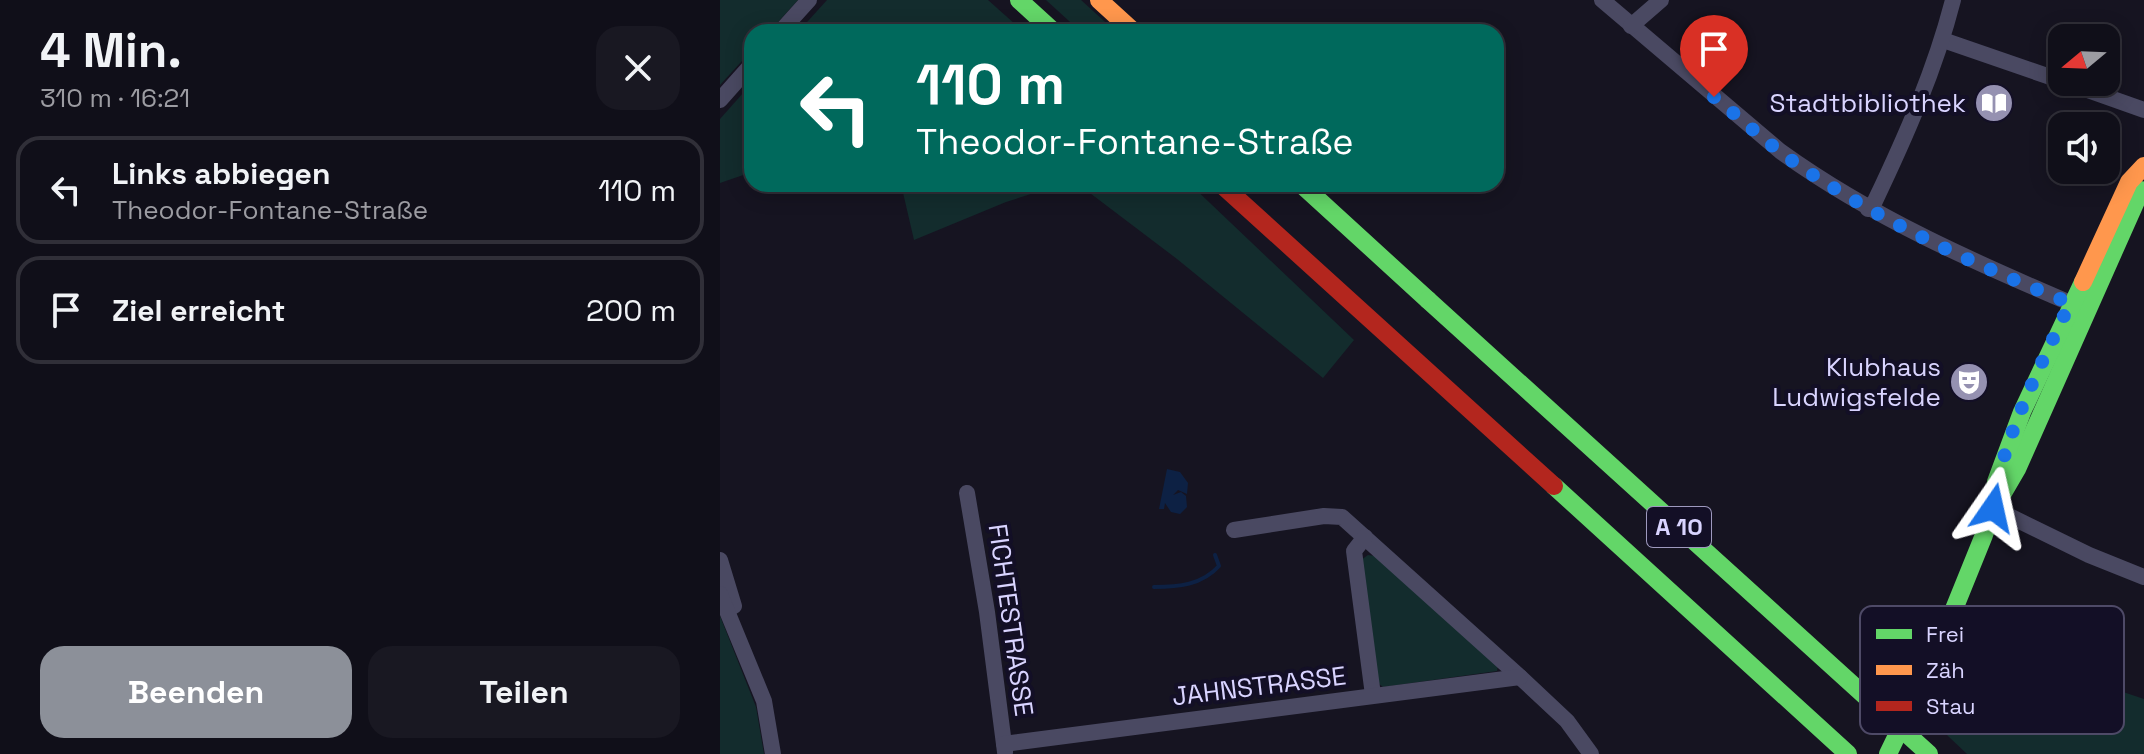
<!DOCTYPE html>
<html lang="de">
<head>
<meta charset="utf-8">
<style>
	:root { --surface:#100f19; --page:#191822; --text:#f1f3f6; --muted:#9c9ca2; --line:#302f38; --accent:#8c9099 }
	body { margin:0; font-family:"Space Grotesk",sans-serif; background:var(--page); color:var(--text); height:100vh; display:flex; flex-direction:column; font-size:30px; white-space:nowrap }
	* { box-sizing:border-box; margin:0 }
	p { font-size:26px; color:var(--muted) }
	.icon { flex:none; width:44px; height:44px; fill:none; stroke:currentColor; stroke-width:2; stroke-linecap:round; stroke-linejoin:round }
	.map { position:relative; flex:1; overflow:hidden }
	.drawer { display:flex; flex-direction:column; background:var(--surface); width:720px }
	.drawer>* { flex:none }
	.hud { position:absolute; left:24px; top:24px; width:760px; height:168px; border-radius:24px; box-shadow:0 4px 20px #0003,0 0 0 2px var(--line); background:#00695c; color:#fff; overflow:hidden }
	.needle { width:52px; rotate:251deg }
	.tools { position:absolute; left:1328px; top:24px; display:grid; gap:16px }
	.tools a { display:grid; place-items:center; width:72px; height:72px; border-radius:16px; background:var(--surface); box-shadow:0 4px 20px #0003,0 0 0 2px var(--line); font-size:40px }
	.pin { position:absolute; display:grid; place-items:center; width:68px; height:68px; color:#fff; margin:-82px -34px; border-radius:50% 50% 50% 0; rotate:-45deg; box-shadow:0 0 8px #0007 }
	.pin .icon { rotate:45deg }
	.me { position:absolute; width:88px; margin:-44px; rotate:11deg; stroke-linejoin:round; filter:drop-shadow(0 0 6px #0008) }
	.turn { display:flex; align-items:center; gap:28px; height:168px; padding:0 40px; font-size:36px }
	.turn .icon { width:104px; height:104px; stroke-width:2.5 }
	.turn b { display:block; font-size:56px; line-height:68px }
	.round { display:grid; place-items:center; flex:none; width:84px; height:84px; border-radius:24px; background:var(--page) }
	.summary { display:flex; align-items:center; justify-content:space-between; height:136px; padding:0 40px }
	h1 { font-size:48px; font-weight:800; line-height:60px }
	.cta { display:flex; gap:16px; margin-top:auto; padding:16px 40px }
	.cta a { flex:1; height:92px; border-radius:24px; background:var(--accent); color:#fff; font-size:32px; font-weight:800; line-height:92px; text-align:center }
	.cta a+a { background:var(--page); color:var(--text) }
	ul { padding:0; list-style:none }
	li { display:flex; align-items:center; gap:24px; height:108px; margin:0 16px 12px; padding:0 24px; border:4px solid var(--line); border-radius:24px }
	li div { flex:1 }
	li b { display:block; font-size:30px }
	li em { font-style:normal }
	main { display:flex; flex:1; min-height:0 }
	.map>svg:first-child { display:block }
	.green { fill:#132c2d }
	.water { fill:#0d2144 }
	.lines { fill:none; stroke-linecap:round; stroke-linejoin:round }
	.stream { stroke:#0d2144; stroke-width:4 }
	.street { stroke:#4a4962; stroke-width:16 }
	.fast { stroke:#63d668; stroke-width:18 }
	.slow { stroke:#ff974d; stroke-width:18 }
	.jam { stroke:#b3261e; stroke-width:18 }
	.fast-bridge { stroke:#63d668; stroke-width:18 }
	.route { stroke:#1a73e8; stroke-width:14; stroke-dasharray:0 25.2 }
	.labels { text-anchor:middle; stroke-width:8; stroke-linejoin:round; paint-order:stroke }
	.shield { fill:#130f26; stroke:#9e99be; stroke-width:2 }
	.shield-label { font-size:24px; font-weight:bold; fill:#d9d4ff }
	.poi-label { font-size:26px; fill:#d9d4ff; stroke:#130f26; text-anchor:end }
	.street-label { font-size:26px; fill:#d9d4ff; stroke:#130f26 }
	.key { fill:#130f26; stroke:#4e4a67; stroke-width:2 }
	.key-label { font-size:22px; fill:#d9d4ff }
</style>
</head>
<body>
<main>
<section class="drawer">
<div class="summary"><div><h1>4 Min.</h1><p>310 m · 16:21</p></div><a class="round"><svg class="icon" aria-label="close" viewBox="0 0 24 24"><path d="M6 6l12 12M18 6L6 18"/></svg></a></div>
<ul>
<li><svg class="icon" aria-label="left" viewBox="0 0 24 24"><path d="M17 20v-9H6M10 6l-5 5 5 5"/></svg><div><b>Links abbiegen</b><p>Theodor-Fontane-Straße</p></div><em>110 m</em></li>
<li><svg class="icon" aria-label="arrive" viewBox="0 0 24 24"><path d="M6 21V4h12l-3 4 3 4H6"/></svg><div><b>Ziel erreicht</b></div><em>200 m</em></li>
</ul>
<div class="cta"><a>Beenden</a><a>Teilen</a></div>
</section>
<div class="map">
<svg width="1424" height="754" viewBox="0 0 1424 754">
	<rect width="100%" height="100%" fill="#161421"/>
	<g class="green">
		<path d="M 0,0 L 78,0 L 49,32 L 32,32 L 32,50 L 0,85 Z"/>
		<path d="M 107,0 L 268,0 L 304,32 L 78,32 Z"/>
		<path d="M 326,0 L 361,0 L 396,32 L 361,32 Z"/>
		<path d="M 32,83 L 32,172 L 0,183 L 0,119 Z"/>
		<path d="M 181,184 L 342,184 L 286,202 L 194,240 Z"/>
		<path d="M 358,184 L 470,184 L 634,340 L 603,378 L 457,259 Z"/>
		<path d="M 648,555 L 655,556 L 778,665 L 777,671 L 663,687 L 658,683 L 641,560 Z"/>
		<path d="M 0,616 L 36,707 L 44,754 L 0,754 Z"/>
		<path d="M 1243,638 L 1424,699 L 1424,754 L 1247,754 L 1210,719 Z"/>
	</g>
	<path class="water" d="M 447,469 L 460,472 L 468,483 L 467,494 L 458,490 L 453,495 L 461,492 L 466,496 L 467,507 L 460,514 L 451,512 L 445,503 L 444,509 L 439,509 Z"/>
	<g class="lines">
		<path class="stream" d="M 434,587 C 458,587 482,585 499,566 L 495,555"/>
		<g class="street">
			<path d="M 882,0 L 1060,151 C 1153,218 1256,263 1362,308"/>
			<path d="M 911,26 L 941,0"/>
			<path d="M 60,32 L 89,0"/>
			<path d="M 1223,40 L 1342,81"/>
			<path d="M 1345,82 L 1424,110"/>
			<path d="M 0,100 L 32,64"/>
			<path d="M 1148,209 L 1155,201 C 1186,136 1215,70 1233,0"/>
			<path d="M 247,493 L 267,612 L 285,752"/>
			<path d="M 1273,508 L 1369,555 L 1424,577"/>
			<path d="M 514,530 L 604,516 L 622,517 L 800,677 L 847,721 L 871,754"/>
			<path d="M 645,537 L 634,551 L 653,695"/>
			<path d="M 0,560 L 14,606"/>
			<path d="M 0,594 L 44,701 L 53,754"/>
			<path d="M 284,744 L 800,677"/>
		</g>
		<g class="fast">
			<path d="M 299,0 L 334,32"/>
			<path d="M 581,184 L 708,300"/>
			<path d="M 834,486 L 1128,754"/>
			<path d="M 1283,493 L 1297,469 L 1421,190"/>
			<path d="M 1168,754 L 1213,661 L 1264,535 L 1273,508 L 1276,482 L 1302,412 L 1363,282"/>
		</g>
		<g class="slow">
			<path d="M 379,0 L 414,32"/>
			<path d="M 1363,282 L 1409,182 L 1424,166"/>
		</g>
		<path class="jam" d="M 501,184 L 834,486"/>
		<path class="fast-bridge" d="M 708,300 L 1209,754"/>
	</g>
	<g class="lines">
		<path class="route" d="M 994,97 C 1024,121 1052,148 1084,169 C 1168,225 1258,266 1350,303 C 1322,363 1280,443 1273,508"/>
	</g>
	<defs>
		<symbol id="library-disc" viewBox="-11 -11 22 22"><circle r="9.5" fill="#9591b1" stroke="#130f26"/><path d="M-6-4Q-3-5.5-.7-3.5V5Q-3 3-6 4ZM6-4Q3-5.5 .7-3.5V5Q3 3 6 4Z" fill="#fff"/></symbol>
		<symbol id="theatre-disc" viewBox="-11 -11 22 22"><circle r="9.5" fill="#9591b1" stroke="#130f26"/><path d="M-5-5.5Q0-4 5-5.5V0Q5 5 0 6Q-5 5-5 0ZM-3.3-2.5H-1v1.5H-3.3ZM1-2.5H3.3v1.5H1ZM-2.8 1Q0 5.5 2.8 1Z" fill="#fff"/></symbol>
	</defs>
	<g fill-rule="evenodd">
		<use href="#library-disc" x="1252" y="81" width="44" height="44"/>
		<use href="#theatre-disc" x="1227" y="360" width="44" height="44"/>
	</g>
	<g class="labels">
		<rect class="shield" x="927" y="507" width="64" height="40" rx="6"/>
		<g class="shield-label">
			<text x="959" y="535">A 10</text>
		</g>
		<g class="poi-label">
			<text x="1246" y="112">Stadtbibliothek</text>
			<text x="1221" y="376">Klubhaus<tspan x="1221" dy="30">Ludwigsfelde</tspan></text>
		</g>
		<g class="street-label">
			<text transform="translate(291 620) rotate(82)" y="9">FICHTESTRASSE</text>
			<text transform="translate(539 686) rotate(-7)" y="9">JAHNSTRASSE</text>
		</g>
	</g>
	<rect x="1140" y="606" width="264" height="128" rx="12" class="key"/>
	<rect x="1156" y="629" width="36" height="10" fill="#63d668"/>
	<rect x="1156" y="665" width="36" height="10" fill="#ff974d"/>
	<rect x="1156" y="701" width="36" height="10" fill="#b3261e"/>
	<g class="key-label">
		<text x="1206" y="642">Frei</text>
		<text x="1206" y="678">Zäh</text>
		<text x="1206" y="714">Stau</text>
	</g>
</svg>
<div class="tools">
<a><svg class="needle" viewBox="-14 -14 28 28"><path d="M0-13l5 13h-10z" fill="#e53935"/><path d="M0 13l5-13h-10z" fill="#9c9ca2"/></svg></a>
<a><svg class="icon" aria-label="sound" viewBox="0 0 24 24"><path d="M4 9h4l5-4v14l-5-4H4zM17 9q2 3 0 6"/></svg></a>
</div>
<div class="pin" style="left:994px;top:97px;background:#d93025"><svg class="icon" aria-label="arrive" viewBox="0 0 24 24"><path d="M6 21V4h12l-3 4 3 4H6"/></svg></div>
<svg class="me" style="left:1273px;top:508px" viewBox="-20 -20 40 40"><path d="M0-17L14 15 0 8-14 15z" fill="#1a73e8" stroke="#fff" stroke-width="4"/></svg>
<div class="hud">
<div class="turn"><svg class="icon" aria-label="left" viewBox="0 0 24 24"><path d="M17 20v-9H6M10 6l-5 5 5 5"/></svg><div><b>110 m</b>Theodor-Fontane-Straße</div></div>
</div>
</div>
</main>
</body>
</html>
